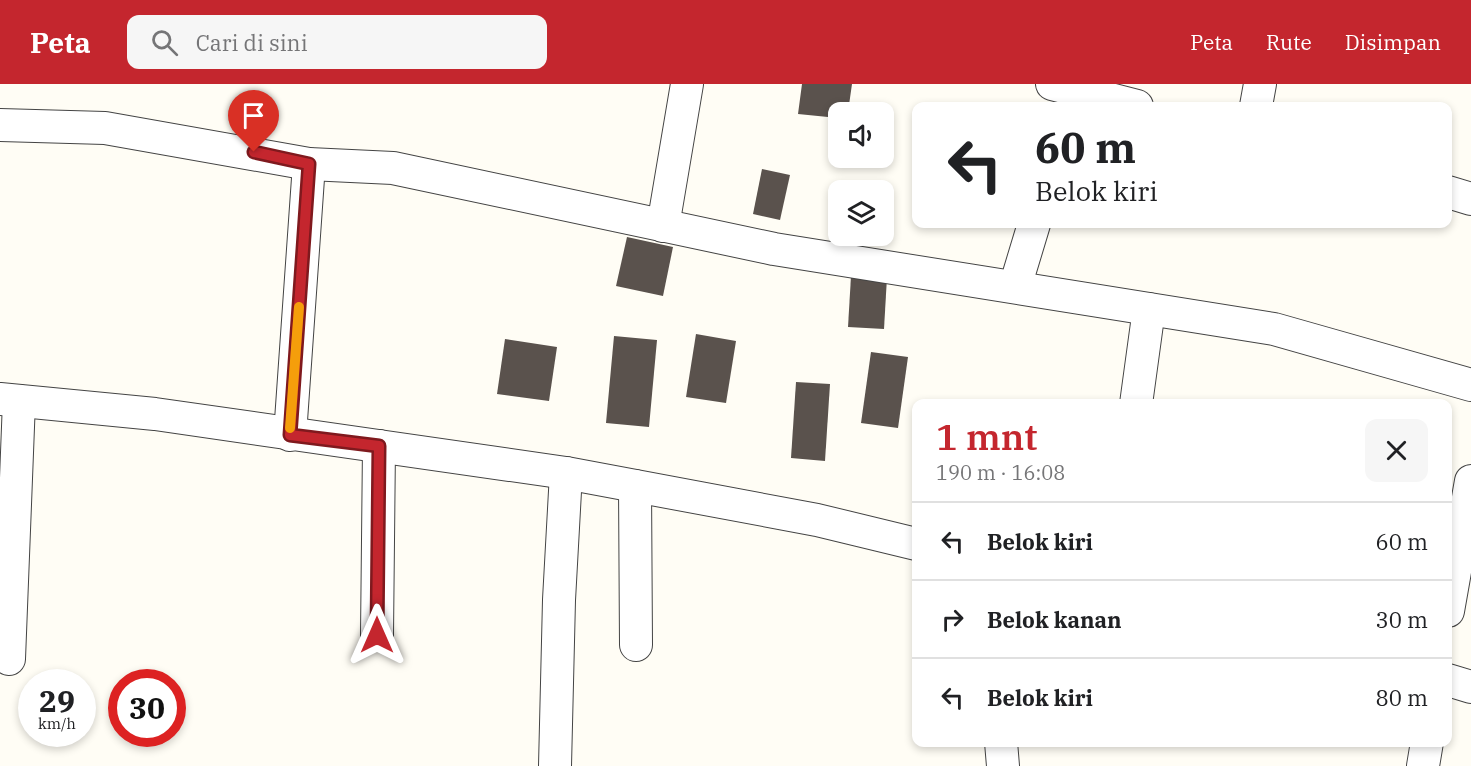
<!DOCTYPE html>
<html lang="id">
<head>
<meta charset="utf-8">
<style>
	:root { --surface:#fff; --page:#f6f6f6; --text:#202124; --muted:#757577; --line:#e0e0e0; --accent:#c4262e }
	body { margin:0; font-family:"IBM Plex Serif",serif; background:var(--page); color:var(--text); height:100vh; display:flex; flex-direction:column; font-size:22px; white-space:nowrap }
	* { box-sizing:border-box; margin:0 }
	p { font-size:20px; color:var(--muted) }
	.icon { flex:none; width:33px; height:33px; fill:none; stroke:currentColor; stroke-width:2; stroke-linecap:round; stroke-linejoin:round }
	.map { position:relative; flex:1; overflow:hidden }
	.details { position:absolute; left:912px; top:315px; width:540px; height:348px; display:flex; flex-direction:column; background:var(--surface); border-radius:12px; box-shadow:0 3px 9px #0003 }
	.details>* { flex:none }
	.banner { position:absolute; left:912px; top:18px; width:540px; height:126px; border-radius:12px; box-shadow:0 3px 9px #0003; background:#fff; color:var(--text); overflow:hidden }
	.fabs { position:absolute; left:828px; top:18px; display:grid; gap:12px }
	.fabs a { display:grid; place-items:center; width:66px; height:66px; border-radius:12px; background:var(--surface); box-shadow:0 3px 9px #0003; font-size:30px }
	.speed { position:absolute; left:18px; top:585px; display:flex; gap:12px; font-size:30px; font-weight:700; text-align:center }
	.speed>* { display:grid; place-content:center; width:78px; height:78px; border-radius:50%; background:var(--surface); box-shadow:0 3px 9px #0003; line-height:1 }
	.speed small { font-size:15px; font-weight:400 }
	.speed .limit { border:9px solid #d22; background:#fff; color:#111 }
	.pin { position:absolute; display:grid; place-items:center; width:51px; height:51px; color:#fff; margin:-62px -26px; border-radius:50% 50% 50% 0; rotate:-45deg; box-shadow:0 0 6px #0007 }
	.pin .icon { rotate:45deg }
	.me { position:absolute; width:66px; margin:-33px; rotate:0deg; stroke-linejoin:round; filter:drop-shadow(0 0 4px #0008) }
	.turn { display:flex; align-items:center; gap:21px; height:126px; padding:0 24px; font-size:27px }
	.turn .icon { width:78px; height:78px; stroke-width:2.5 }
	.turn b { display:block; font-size:42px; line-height:51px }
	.round { display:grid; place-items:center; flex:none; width:63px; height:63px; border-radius:12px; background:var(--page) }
	.head { display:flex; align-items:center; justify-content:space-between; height:102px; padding:0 24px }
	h1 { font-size:36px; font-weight:600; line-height:45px; color:var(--accent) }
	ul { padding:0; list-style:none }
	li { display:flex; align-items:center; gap:18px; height:78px; padding:0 24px; border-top:2px solid var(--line) }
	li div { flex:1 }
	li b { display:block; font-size:22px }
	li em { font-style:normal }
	header { display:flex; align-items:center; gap:36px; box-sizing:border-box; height:84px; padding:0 30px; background:var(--accent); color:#fff }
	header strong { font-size:28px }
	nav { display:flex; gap:33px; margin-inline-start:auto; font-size:21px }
	.search { width:420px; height:54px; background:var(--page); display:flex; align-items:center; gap:15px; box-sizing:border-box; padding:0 21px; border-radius:12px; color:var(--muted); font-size:22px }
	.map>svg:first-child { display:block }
	.building { fill:#5a524d }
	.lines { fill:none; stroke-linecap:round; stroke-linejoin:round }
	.minor-casing { stroke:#444; stroke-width:34 }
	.minor { stroke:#fff; stroke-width:32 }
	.route-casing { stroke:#7f191e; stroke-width:15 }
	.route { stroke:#c4262e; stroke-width:10 }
	.slow { stroke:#f59e0b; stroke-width:10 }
</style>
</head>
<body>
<header>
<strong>Peta</strong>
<div class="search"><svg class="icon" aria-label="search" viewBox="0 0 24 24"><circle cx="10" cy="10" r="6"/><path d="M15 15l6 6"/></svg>Cari di sini</div>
<nav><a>Peta</a><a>Rute</a><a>Disimpan</a></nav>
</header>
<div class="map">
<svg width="1471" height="682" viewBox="0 0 1471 682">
	<rect width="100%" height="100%" fill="#fffdf5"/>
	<g class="building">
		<path d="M 802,0 L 852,0 L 848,28 L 838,28 L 838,34 L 798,30 Z"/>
		<path d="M 762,85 L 790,91 L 780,136 L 753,130 Z"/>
		<path d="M 627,153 L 673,163 L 663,212 L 616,202 Z"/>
		<path d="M 851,192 L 887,193 L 884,245 L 848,243 Z"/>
		<path d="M 696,250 L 736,257 L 726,319 L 686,313 Z"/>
		<path d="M 614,252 L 657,256 L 649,343 L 606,339 Z"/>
		<path d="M 505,255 L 557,263 L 549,317 L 497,310 Z"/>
		<path d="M 871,268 L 908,273 L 898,344 L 861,339 Z"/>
		<path d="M 796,298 L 830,300 L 825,377 L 791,374 Z"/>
	</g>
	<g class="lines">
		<defs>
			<g id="minor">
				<path d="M 1052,0 L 1137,22"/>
				<path d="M 1256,22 L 1260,0"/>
				<path d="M 0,41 L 105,44 L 309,80 L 393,84 L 774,165 L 1274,245 L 1471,301"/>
				<path d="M 1448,108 L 1471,115"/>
				<path d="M 663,142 L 687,0"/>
				<path d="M 1015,203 L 1034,140"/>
				<path d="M 0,315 L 155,330 L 566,389 L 817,436 L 916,460"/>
				<path d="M 1136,320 L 1149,225"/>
				<path d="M 290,351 L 309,80"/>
				<path d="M 635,402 L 636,561"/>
				<path d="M 1448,527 L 1471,397"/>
				<path d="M 377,551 L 379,362"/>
				<path d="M 9,575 L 19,317"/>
				<path d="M 1448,596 L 1471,603"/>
				<path d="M 1001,658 L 1003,682"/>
				<path d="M 555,682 L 559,516 L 566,389"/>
				<path d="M 1423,682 L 1427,658"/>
			</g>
		</defs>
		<use href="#minor" class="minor-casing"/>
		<use href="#minor" class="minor"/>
	</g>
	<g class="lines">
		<defs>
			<path id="route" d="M 254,68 L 309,80 L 290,351 L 379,362 L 377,551"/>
		</defs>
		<use href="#route" class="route-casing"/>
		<use href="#route" class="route"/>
		<path class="slow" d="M 290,344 L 299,223"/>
	</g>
</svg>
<div class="fabs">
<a><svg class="icon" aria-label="sound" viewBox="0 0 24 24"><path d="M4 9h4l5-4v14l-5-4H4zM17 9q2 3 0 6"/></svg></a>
<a><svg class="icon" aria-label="layers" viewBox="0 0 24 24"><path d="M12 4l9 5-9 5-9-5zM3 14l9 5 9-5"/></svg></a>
</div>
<div class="speed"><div>29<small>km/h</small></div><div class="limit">30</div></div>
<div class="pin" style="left:254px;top:68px;background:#d93025"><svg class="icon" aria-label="arrive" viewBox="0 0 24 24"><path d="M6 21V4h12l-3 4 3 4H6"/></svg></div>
<svg class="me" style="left:377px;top:551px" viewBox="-20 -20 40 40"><path d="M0-17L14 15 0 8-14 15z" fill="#c4262e" stroke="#fff" stroke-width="4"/></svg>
<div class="banner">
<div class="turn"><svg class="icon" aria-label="left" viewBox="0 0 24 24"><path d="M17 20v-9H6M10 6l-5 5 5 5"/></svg><div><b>60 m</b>Belok kiri</div></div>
</div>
<section class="details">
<div class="head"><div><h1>1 mnt</h1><p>190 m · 16:08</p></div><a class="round"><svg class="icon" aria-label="close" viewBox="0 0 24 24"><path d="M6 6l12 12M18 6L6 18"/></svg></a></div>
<ul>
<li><svg class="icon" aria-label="left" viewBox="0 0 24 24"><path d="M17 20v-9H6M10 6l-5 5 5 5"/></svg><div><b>Belok kiri</b></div><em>60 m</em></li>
<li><svg class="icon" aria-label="right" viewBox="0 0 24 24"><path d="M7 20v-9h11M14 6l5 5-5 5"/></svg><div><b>Belok kanan</b></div><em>30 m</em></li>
<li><svg class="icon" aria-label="left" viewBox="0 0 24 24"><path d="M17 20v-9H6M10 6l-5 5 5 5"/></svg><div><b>Belok kiri</b></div><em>80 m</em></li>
</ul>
</section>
</div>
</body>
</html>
